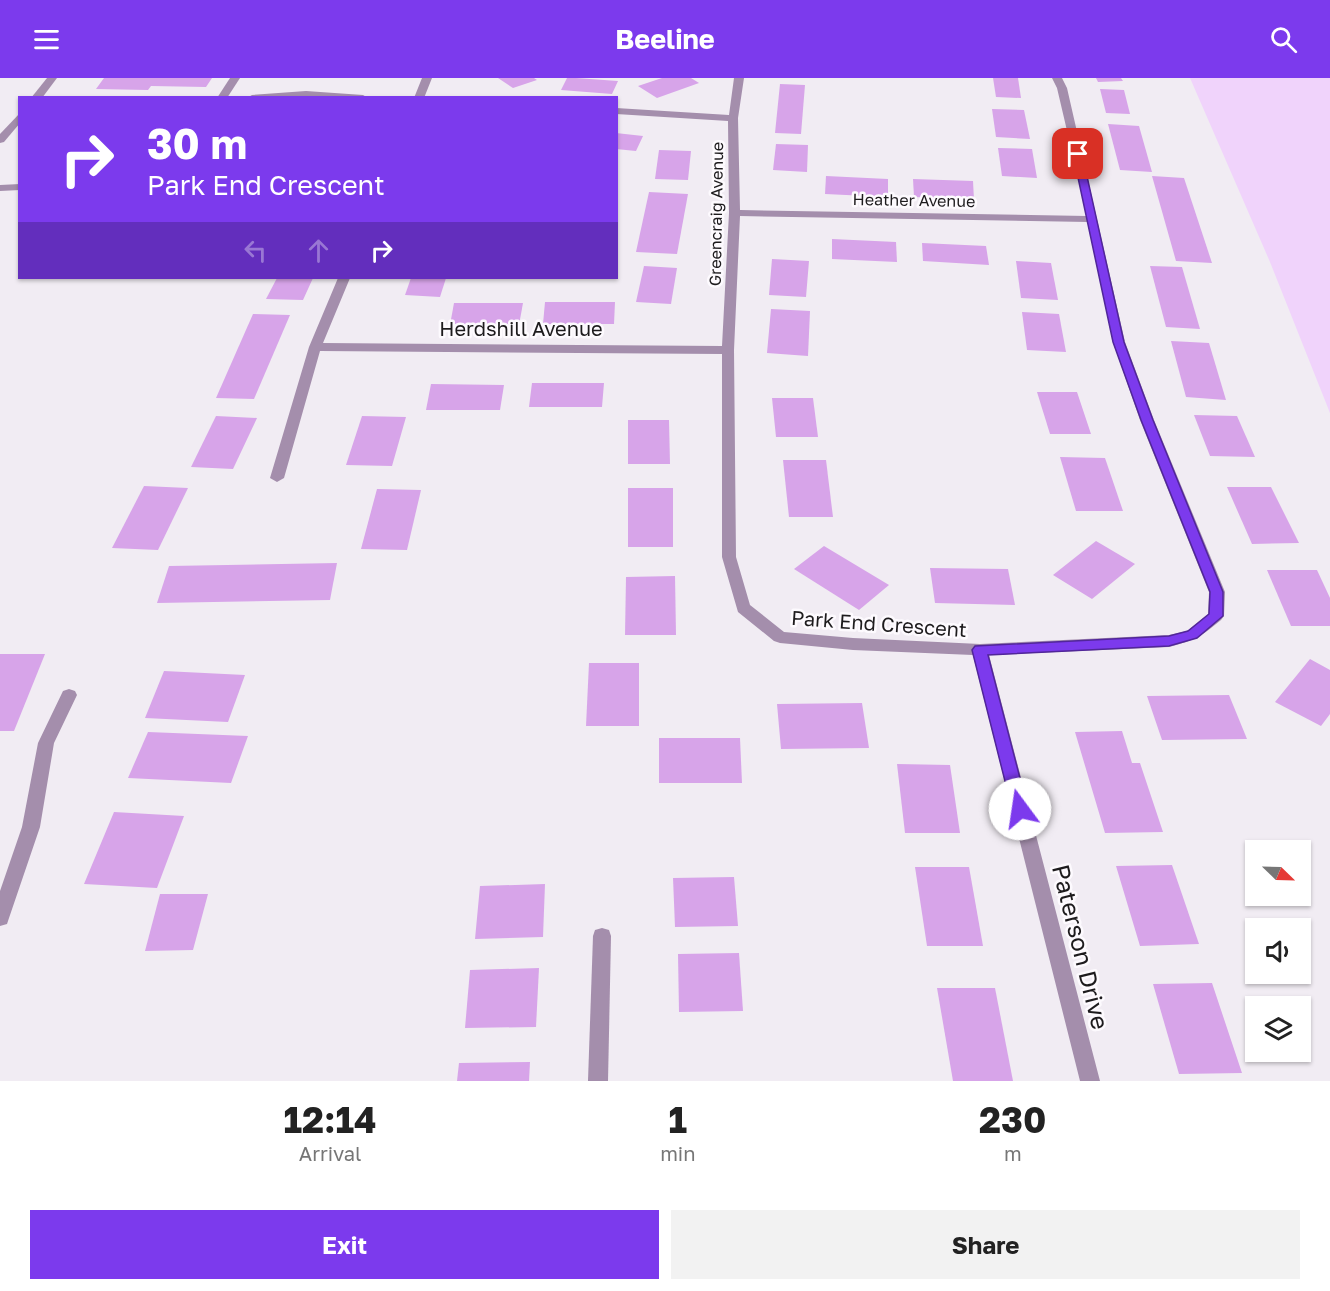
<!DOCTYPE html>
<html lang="en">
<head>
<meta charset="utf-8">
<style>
	:root { --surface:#fff; --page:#f2f2f2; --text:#222; --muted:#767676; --accent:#7c3aed }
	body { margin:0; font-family:"Golos Text",sans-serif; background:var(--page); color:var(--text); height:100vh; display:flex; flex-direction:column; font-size:22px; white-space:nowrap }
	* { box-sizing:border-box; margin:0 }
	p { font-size:20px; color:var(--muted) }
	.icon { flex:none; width:33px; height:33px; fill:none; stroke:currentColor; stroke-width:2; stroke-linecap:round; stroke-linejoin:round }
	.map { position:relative; height:1003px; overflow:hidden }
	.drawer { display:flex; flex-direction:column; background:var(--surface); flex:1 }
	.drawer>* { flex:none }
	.top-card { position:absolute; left:18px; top:18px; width:600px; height:183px; border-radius:0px; box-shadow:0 2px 4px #0004; background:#7c3aed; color:#fff; overflow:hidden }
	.needle { width:39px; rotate:113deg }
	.tools { position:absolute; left:1245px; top:762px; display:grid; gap:12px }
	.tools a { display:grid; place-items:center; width:66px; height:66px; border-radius:0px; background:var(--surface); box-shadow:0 2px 4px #0004; font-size:30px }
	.pin { position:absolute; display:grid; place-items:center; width:51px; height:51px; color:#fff; margin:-26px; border-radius:12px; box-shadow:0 3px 9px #0006 }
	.me { position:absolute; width:66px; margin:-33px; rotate:346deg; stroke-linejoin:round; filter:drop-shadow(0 0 4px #0008) }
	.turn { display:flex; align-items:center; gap:21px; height:126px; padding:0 30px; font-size:27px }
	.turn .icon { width:78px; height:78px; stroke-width:2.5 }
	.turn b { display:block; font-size:42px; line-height:51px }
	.lanes { display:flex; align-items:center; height:57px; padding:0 30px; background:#0003; justify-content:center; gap:30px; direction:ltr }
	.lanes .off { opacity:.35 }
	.eta { display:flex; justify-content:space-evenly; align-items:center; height:102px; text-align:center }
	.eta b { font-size:36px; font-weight:700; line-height:42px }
	.cta { display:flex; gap:12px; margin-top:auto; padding:12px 30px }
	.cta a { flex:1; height:69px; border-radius:0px; background:var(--accent); color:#fff; font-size:24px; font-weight:700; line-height:69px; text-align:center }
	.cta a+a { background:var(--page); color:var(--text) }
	header { display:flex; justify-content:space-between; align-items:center; height:78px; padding:0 30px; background:var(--accent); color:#fff; font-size:27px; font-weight:700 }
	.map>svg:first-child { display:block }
	.green { fill:#f0d3fb }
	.building { fill:#d7a4e9 }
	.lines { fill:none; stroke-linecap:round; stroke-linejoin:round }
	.minor { fill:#a48eac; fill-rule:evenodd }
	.route { fill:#7c3aed; stroke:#51269a; stroke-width:1.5 }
	.labels { text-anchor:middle; stroke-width:5; stroke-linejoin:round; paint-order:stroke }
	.far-street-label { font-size:16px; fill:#1d1b1d; stroke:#fdfafe }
	.street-label { font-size:20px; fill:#1d1b1d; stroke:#fdfafe }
	.near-street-label { font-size:24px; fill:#1d1b1d; stroke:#fdfafe }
</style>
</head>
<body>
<header><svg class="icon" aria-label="menu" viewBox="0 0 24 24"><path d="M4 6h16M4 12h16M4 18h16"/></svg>Beeline<svg class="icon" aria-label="search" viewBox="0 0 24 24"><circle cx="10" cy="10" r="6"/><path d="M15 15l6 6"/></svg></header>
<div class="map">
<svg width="1330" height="1003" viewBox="0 0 1330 1003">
	<rect width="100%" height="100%" fill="#f1ecf3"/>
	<path class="green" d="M 1190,0 L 1330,0 L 1330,335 L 1270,184 Z"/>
	<g class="building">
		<path d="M 104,0 L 212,0 L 206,9 L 151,8 L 148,12 L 96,11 Z"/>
		<path d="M 498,0 L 534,0 L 537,2 L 513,10 Z"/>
		<path d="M 567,0 L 576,0 L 618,3 L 612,16 L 561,12 Z"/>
		<path d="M 662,0 L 691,0 L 699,5 L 657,20 L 638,8 Z"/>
		<path d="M 993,0 L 1018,0 L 1021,20 L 996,19 Z"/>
		<path d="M 1096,0 L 1121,0 L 1123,3 L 1098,4 Z"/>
		<path d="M 780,6 L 805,7 L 801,56 L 775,55 Z"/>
		<path d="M 1100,11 L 1124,12 L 1130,36 L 1106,35 Z"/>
		<path d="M 992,31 L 1024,32 L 1030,61 L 996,59 Z"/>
		<path d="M 1108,46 L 1139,48 L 1152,94 L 1120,92 Z"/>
		<path d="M 616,55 L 643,58 L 636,73 L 616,71 Z"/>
		<path d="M 776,66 L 808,67 L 807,94 L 773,92 Z"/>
		<path d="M 998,70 L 1032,71 L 1037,100 L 1002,98 Z"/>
		<path d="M 659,72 L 691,73 L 688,102 L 655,101 Z"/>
		<path d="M 826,98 L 888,101 L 888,119 L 825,116 Z"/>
		<path d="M 1152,98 L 1184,100 L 1212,185 L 1176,183 Z"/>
		<path d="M 913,101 L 973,103 L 974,122 L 914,119 Z"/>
		<path d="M 649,114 L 688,116 L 677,176 L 636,174 Z"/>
		<path d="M 832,161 L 896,164 L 897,184 L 832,181 Z"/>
		<path d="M 922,165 L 986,168 L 989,187 L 923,183 Z"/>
		<path d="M 772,181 L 809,183 L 806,219 L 769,217 Z"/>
		<path d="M 1016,183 L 1051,185 L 1058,222 L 1021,220 Z"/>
		<path d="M 644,188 L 677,190 L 671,226 L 636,224 Z"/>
		<path d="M 1150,188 L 1182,189 L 1200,251 L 1166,249 Z"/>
		<path d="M 277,200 L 313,200 L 303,222 L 266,221 Z"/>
		<path d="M 411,200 L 446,200 L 440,219 L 405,217 Z"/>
		<path d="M 545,224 L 615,224 L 614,246 L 543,246 Z"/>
		<path d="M 454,225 L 523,225 L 519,247 L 450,247 Z"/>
		<path d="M 771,231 L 810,233 L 808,278 L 767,275 Z"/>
		<path d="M 1022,234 L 1059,236 L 1066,274 L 1027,272 Z"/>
		<path d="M 253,236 L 290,237 L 254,321 L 216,320 Z"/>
		<path d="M 1171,263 L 1209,265 L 1226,322 L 1186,319 Z"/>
		<path d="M 532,305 L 604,305 L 602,329 L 529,329 Z"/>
		<path d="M 431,306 L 504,307 L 500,332 L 426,332 Z"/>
		<path d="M 1037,314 L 1077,314 L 1091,356 L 1050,356 Z"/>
		<path d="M 772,320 L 813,320 L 818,359 L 776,359 Z"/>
		<path d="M 1194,337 L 1237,338 L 1255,379 L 1210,378 Z"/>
		<path d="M 216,338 L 257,340 L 233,391 L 191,389 Z"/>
		<path d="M 362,338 L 406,339 L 392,388 L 346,387 Z"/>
		<path d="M 628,342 L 669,342 L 670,386 L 628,386 Z"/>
		<path d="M 1060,379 L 1105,380 L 1123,433 L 1076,433 Z"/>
		<path d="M 783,382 L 826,382 L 833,439 L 789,439 Z"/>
		<path d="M 144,408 L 188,410 L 158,472 L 112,470 Z"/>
		<path d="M 1227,409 L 1271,409 L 1299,465 L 1252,466 Z"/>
		<rect x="628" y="410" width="45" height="59"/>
		<path d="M 377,411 L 421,412 L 407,472 L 361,471 Z"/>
		<path d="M 1096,463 L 1135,486 L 1092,521 L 1053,497 Z"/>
		<path d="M 824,468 L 889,507 L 859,532 L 794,491 Z"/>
		<path d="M 337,485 L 330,522 L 157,525 L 169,488 Z"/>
		<path d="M 930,490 L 1008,491 L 1015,527 L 935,525 Z"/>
		<path d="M 1267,492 L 1317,492 L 1330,520 L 1330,548 L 1291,548 Z"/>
		<path d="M 675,498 L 676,557 L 625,557 L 626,499 Z"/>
		<path d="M 0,576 L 45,576 L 14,653 L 0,653 Z"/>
		<path d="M 1310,581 L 1330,592 L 1330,636 L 1321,648 L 1275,624 Z"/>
		<path d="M 589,585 L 639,585 L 639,648 L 586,648 Z"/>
		<path d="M 164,593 L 245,597 L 228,644 L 145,640 Z"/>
		<path d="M 1229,617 L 1247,661 L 1162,662 L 1147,618 Z"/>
		<path d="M 862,625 L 869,670 L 781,671 L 777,626 Z"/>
		<path d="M 1122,653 L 1132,685 L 1140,685 L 1163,754 L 1105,755 L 1075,654 Z"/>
		<path d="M 148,654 L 248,658 L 231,705 L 128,700 Z"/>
		<path d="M 659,660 L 740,660 L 742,705 L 659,705 Z"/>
		<path d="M 897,686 L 950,687 L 960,755 L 905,755 Z"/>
		<path d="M 114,734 L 184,738 L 157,810 L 84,806 Z"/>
		<path d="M 1172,787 L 1199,866 L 1140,868 L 1116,788 Z"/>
		<path d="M 915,789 L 969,789 L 983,868 L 927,868 Z"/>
		<path d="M 734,799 L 738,848 L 675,849 L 673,800 Z"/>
		<path d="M 545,806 L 543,859 L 475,861 L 480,808 Z"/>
		<path d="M 160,816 L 208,816 L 193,872 L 145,873 Z"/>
		<path d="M 739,875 L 743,933 L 679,934 L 678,876 Z"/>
		<path d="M 539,890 L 536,949 L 465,950 L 470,892 Z"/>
		<path d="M 1212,905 L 1242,995 L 1179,996 L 1153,906 Z"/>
		<path d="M 937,910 L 995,910 L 1013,1003 L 953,1003 Z"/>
		<path d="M 530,984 L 529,1003 L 457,1003 L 459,985 Z"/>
	</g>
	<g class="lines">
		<g class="minor">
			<path d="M 47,0 L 57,0 L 42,20 L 31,20 Z"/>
			<path d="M 230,0 L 240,0 L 227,20 L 217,20 Z"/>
			<path d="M 422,0 L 432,0 L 424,20 L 414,20 Z"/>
			<path d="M 734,0 L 744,0 L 738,40 L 740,132 L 1087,138 L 1057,10 L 1052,0 L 1062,0 L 1067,10 L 1125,264 L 1154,342 L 1225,514 L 1224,538 L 1221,542 C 1200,559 1196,562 1169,569 L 989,577 L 1100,1003 L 1080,1003 L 973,577 L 853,572 L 780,565 L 774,563 L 738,534 L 722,479 L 722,276 L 320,273 L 284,400 L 277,404 L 270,400 L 309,269 L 338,200 L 350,200 L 323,265 L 722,268 L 729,135 L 728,43 L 616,36 L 616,30 L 729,37 ZM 740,138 L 1088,144 L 1113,264 L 1140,342 L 1209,514 L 1208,536 L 1187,553 L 1169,557 L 980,566 L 853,560 L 784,554 L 750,527 L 736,479 L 734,272 Z"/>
			<path d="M 306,13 L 363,17 L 368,20 L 247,20 L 252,17 Z"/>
			<path d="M 20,35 L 20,45 L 4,64 L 0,65 L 0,56 Z"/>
			<path d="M 20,106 L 20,112 L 0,113 L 0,107 Z"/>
			<path d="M 69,611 L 75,613 L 77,617 L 54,665 L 40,749 L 9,840 L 7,846 L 0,848 L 0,813 L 22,749 L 38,665 L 63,613 Z"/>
			<path d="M 602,850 L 609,852 L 611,858 L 608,1003 L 588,1003 L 593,858 L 595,852 Z"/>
		</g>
	</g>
	<path class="route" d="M 1078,73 L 1082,76 L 1124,264 L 1153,342 L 1223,514 L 1223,538 L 1197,560 L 1169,568 L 988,577 L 1028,731 L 1026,735 L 1020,737 L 1015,735 L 1012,731 L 972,572 L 975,568 L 1169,558 L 1188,553 L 1209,536 L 1210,514 L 1141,342 L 1113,264 L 1073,76 Z"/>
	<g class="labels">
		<g class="far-street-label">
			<text transform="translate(914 122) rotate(1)" y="6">Heather Avenue</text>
			<text transform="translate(716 136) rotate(-89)" y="6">Greencraig Avenue</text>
		</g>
		<g class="street-label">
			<text x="521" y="258">Herdshill Avenue</text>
			<text transform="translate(879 546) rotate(4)" y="7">Park End Crescent</text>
		</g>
		<g class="near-street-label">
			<text transform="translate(1080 869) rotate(76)" y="8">Paterson Drive</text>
		</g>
	</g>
</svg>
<div class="tools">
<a><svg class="needle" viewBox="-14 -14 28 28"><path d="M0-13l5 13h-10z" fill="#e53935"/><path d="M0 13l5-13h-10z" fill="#767676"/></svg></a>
<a><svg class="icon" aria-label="sound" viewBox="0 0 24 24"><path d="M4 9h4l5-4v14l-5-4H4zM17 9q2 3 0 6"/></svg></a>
<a><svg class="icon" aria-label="layers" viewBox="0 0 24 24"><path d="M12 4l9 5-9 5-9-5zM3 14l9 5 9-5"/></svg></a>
</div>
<div class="pin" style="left:1078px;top:76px;background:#d93025"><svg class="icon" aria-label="arrive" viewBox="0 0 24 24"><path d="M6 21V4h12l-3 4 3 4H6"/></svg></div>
<svg class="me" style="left:1020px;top:731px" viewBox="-20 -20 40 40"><circle r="19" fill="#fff"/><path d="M0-13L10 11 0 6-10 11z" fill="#7c3aed"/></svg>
<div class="top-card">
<div class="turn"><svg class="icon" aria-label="right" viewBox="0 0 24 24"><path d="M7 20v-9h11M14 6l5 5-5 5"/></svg><div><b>30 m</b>Park End Crescent</div></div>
<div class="lanes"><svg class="icon off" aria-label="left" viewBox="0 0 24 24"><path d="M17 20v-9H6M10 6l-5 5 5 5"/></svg><svg class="icon off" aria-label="ahead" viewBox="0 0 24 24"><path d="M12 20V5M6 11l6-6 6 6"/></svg><svg class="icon" aria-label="right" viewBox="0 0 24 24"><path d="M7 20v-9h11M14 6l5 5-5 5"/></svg></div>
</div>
</div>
<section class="drawer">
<div class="eta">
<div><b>12:14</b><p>Arrival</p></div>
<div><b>1</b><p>min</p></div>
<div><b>230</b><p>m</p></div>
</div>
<div class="cta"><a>Exit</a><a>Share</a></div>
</section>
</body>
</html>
